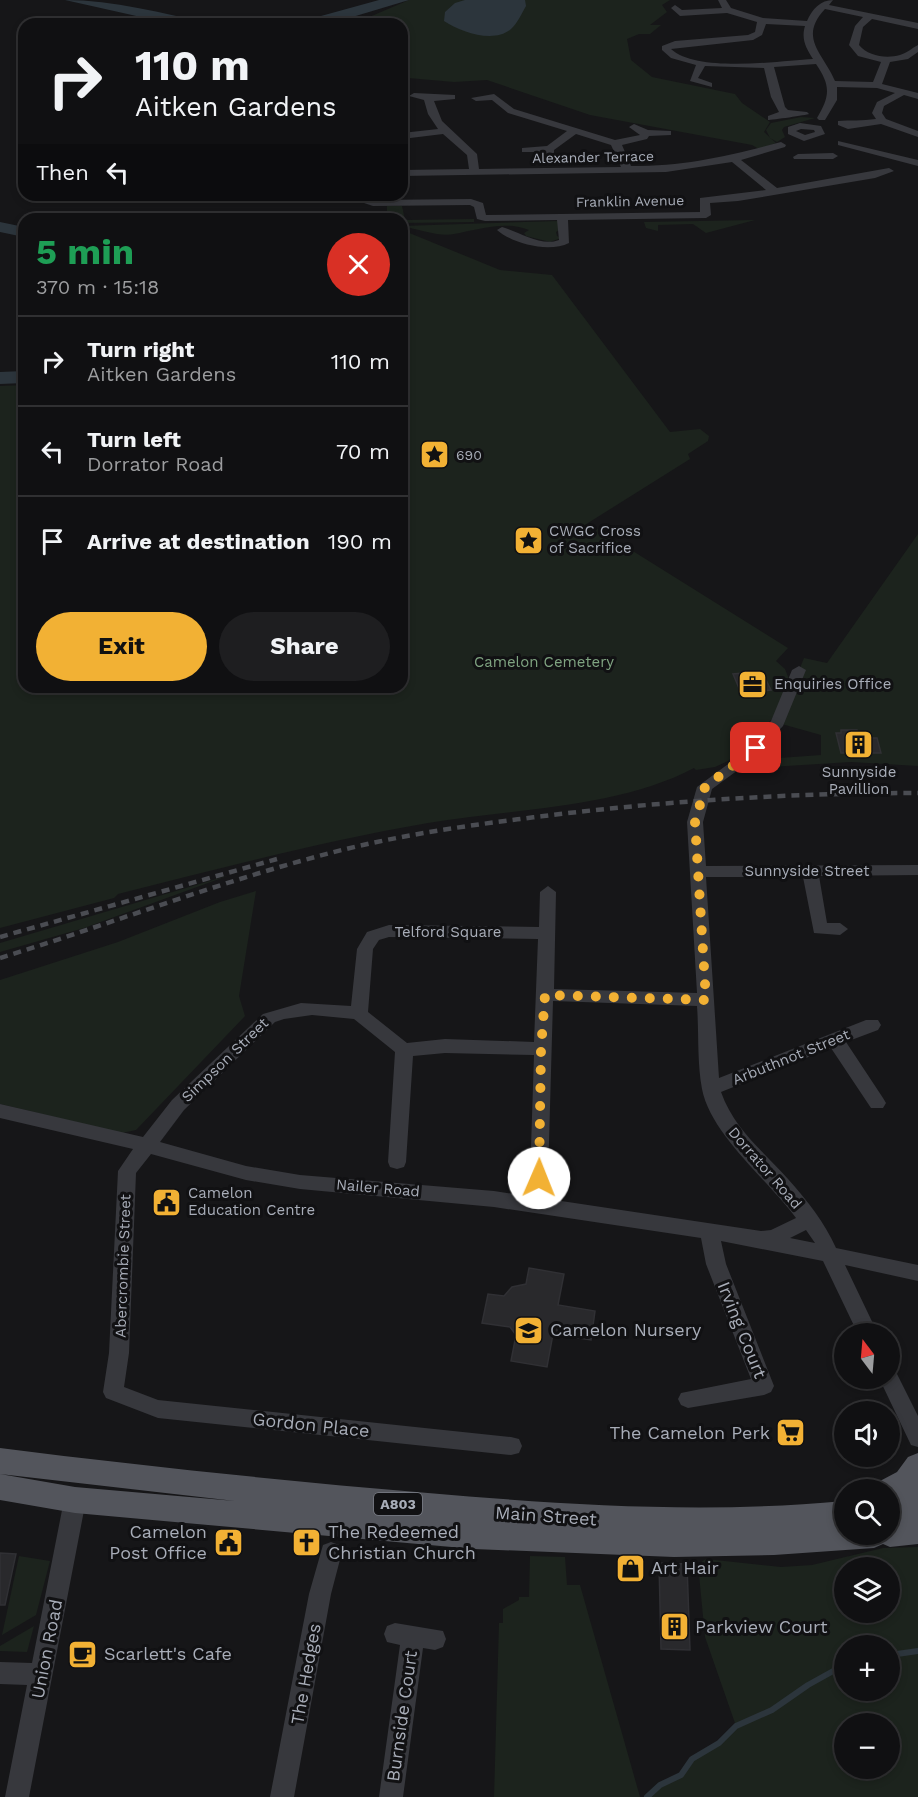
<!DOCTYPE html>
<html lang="en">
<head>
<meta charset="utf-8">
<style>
	:root { --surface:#101012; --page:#1e1e20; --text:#f1f3f6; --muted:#9c9d9f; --line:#303032; --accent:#f2b134 }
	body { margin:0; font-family:"Work Sans",sans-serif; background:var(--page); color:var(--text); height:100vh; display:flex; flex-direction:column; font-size:22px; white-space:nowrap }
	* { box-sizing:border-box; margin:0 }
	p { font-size:20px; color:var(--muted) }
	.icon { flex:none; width:33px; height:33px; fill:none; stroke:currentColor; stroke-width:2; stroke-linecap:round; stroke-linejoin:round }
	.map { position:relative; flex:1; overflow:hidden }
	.drawer { position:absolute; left:18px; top:213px; width:390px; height:480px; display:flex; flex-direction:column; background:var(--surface); border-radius:18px; box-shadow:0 3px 9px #0003,0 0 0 2px var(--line) }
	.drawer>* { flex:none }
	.hud { position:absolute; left:18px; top:18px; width:390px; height:183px; border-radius:18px; box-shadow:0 3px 9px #0003,0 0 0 2px var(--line); background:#101012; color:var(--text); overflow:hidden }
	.needle { width:39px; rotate:344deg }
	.tools { position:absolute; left:834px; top:1323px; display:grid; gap:12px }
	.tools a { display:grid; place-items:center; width:66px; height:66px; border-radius:50%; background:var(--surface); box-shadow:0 3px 9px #0003,0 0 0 2px var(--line); font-size:30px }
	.pin { position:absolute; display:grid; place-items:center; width:51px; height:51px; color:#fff; margin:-26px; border-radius:12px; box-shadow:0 3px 9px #0006 }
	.me { position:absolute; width:66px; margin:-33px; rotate:1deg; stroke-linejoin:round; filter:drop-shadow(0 0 4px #0008) }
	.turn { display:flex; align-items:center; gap:21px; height:126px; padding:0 18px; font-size:27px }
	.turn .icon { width:78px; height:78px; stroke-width:2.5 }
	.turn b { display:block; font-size:42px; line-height:51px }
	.then { display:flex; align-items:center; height:57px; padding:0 18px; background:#0003; gap:12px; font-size:22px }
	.round { display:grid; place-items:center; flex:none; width:63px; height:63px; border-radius:32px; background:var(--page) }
	.head { display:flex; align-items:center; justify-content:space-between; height:102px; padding:0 18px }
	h1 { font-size:36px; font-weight:700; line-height:45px; color:#1e9e55 }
	.cta { display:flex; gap:12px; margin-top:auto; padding:12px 18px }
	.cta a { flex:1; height:69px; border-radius:36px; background:var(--accent); color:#111; font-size:24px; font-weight:700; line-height:69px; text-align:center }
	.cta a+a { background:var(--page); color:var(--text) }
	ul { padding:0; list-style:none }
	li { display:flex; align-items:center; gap:18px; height:90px; padding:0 18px; border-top:2px solid var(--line) }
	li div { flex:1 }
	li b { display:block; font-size:22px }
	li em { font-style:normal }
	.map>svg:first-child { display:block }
	.green { fill:#1c231d; fill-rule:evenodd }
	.water { fill:#2c353c }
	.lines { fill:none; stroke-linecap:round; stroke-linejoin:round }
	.stream { stroke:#2c353c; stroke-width:6 }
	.river { fill:#2c353c; fill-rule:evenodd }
	.building { fill:#29292c; stroke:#303034; stroke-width:1.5 }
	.minor { fill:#37383d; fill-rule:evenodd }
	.major { fill:#53555c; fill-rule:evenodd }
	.rail { stroke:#4a4c52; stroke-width:4.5; stroke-dasharray:8 6; stroke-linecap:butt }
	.route { stroke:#f2b134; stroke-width:10; stroke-dasharray:0 18 }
	.labels { text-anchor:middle; stroke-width:6; stroke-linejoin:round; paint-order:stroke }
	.far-street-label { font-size:14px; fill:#a8adb8; stroke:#111113 }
	.far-poi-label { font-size:14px; fill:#a8adb8; stroke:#111113; text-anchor:start }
	.shield { fill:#111113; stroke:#7b7e86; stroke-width:1.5 }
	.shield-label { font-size:14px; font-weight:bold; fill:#a8adb8 }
	.poi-label { font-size:15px; fill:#a8adb8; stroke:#111113; text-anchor:start }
	.park-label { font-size:15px; fill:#7fa381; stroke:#111113 }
	.street-label { font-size:15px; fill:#a8adb8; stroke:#111113 }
	.near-poi-label { font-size:18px; fill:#a8adb8; stroke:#111113; text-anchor:start }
	.near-street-label { font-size:18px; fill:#a8adb8; stroke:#111113 }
</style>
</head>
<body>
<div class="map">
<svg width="918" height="1797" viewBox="0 0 918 1797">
	<rect width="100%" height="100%" fill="#161618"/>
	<g class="green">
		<path d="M 409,0 L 670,0 L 662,5 L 667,12 L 650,25 L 661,25 L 650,34 L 639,34 L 627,39 L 631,60 L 652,77 L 735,94 L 742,103 L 770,122 L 764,132 L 776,143 L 759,149 L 752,145 L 590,115 L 487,80 L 454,82 L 408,78 L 402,81 L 402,24 L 353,24 Z"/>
		<path d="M 801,117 L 815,118 L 784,127 L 782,130 L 785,137 L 777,142 L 770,138 L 766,130 L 771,123 Z"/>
		<path d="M 387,206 L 402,206 L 405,220 L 474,219 L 474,222 L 402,223 L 402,219 L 387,219 Z"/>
		<path d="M 755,220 L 706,233 L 693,224 L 658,225 L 658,231 L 646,228 L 644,222 Z"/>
		<path d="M 558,221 L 559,230 L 556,232 L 557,236 L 561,238 L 550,242 L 526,236 L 524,233 L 529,230 C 505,220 476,230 454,234 C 439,237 417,229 402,226 Z"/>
		<path d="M 402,230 L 500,270 L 552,275 L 670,432 L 700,429 L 709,436 L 708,441 L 688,454 L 690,459 L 588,523 L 788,648 L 776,661 L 785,669 L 790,682 L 772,719 L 765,726 L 728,761 L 715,767 L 696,770 L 694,768 C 619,808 512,809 428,823 C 323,841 221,868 118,894 L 114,898 L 0,928 L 0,386 L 24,385 L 24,687 L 402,687 Z"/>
		<path d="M 918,534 L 918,766 L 851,762 L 752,768 L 752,760 L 821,755 L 821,735 L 778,723 L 804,658 L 827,663 Z"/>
		<path d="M 230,875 L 84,928 L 0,952 L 0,943 Z"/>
		<path d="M 256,891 L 239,996 L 245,1016 L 136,1130 L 122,1133 L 0,1104 L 0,980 L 118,942 L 220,902 Z"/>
		<path d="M 918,1547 L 918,1797 L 647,1797 L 660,1785 L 681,1775 L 692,1759 L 719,1743 L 736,1726 L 705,1637 L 698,1564 L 706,1559 L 781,1567 L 812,1565 L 883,1548 ZM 844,1568 L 890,1568 L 890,1612 L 844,1612 ZM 844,1646 L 890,1646 L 890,1690 L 844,1690 ZM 844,1724 L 890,1724 L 890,1768 L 844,1768 Z"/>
		<path d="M 19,1556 L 50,1561 L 36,1615 L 2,1635 Z"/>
		<path d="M 530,1556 L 565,1557 L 567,1585 L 580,1585 L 640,1797 L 494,1797 L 499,1623 L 503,1623 L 503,1609 L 519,1600 L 519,1597 L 529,1597 Z"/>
		<path d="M 34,1626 L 27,1652 L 0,1651 L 0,1646 Z"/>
	</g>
	<g class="water">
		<path d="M 65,0 C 114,0 162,13 210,24 L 172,24 Z"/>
		<path d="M 379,0 L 409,0 L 329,24 L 306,24 L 321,16 Z"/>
		<path d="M 465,0 L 525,0 L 526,6 C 522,13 517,24 511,29 C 494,44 461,32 444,21 L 445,12 L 455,3 Z"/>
	</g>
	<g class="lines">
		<g class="stream">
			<path d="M 890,1655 L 918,1651"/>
			<path d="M 647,1797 L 660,1785 L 681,1775 L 692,1759 L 719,1743 L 736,1726 L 772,1710 L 808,1685 L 844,1665"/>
		</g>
		<g class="river">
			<path d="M 0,222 L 24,227 L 24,237 L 0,232 Z"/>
			<path d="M 24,371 L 24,383 L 0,384 L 0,372 Z"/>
		</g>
	</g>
	<g class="building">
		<path d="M 755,672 L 759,680 L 766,680 L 771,690 L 741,693 L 733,674 Z"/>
		<path d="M 841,730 L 857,730 L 859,738 L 877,738 L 881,753 L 841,753 L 836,733 L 841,733 Z"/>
		<path d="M 529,1268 L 564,1274 L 558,1305 L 595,1311 L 591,1340 L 553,1334 L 547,1367 L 511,1361 L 516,1335 L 510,1327 L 482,1323 L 488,1294 L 504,1296 L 512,1287 L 526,1284 Z"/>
		<path d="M 0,1553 L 16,1554 L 5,1605 L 0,1605 Z"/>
		<path d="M 659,1563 L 687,1564 L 690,1650 L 661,1649 Z"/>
	</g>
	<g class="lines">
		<g class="minor">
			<path d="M 718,0 L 726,0 L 731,8 L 763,18 L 807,21 C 812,9 821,0 833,0 L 829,5 L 918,23 L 918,29 L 872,19 L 863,27 L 859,45 C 868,56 886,59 900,55 C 907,53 912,48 918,45 L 918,52 L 908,59 L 890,62 L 882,84 L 918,93 L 918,99 L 904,95 L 884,106 L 882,113 L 886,119 L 918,131 L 918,137 L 881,124 L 848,129 L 838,125 L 838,121 C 850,120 862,121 876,119 L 872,113 L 877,102 L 895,93 L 877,88 L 837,87 L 837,100 L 825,120 L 819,120 L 817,118 C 830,96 831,86 816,64 L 774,67 L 785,107 L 788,110 L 807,112 L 809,114 C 807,115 772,120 768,120 L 768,116 L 779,112 L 771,97 L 764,68 L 705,66 L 698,78 L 712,83 L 712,87 L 690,81 L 696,65 L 671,58 L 662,50 L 662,46 L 675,41 L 748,35 L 755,32 L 757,22 L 727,13 L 680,16 L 671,8 L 675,5 L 682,10 L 722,8 ZM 825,9 L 863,17 L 855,26 L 849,45 L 858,56 L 881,62 L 873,82 L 835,81 C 823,53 798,38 825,9 ZM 766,24 L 805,26 C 801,39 806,48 813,59 C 779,61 697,73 671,49 L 753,40 L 762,35 Z"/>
			<path d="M 414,93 L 455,95 L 455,99 L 434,101 L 442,121 L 477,154 L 479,169 L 621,167 L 611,145 L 576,134 L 554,150 L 554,165 L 546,165 L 544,152 L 522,152 L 522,148 L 547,146 L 567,131 L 508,113 L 492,100 L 476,101 L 471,98 L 494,94 L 514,109 L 615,140 L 640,135 L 629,127 L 634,124 L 648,130 L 671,131 L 671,135 L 649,136 L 647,139 L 622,145 L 631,166 C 687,166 727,156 781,142 L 786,145 L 785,147 L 741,160 L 777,188 L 889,168 L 894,171 L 875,178 L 738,201 L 710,203 L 711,215 L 706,218 L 568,220 L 569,243 C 549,253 513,244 497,230 L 502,227 C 520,232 541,247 559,240 L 557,220 L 485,221 L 477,219 L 474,207 L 470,205 L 373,206 L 364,203 L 362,195 L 372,195 L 374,200 L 471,199 L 483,203 L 486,215 L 700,212 L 700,198 L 766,190 L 732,162 L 666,172 L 402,176 L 402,170 L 469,169 L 467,155 L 443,134 L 402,139 L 402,133 L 438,129 L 428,114 L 424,100 L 409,96 Z"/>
			<path d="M 800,123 L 821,126 L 825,134 L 804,141 L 788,134 L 788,127 ZM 801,129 L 814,130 L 815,132 L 805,135 L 796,131 Z"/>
			<path d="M 838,141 L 918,160 L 918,166 L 838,145 Z"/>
			<path d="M 798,154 L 833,153 L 838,156 L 833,159 L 794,159 L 793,157 Z"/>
			<path d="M 799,666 L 806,670 L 783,726 L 749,762 L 712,789 L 703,822 L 706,866 L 918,865 L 918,875 L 819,876 L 827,923 L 840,923 L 848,929 L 840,935 L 814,933 L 803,877 L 706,877 L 719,1078 L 866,1020 L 878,1020 L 881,1025 L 878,1030 L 846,1042 L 883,1098 L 886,1103 L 883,1108 L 871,1108 L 831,1048 L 721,1092 C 734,1129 763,1151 788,1179 C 807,1200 825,1223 836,1248 L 918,1265 L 918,1281 L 845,1265 L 878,1334 L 858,1334 L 823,1261 L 721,1241 L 726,1264 L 774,1386 L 771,1392 L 764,1395 L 688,1408 L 681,1405 L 678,1399 L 681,1393 L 751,1379 L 706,1264 L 701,1238 L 494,1207 L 300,1189 L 246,1180 L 151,1154 L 136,1173 L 129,1353 L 124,1387 L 158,1400 L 511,1437 L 519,1439 L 522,1446 L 519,1453 L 511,1455 L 158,1418 L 106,1398 L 103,1392 L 109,1353 L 118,1171 L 133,1149 L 0,1118 L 0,1104 L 143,1137 L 172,1100 L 263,1014 L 301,1003 L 351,1006 L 357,949 L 367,932 L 389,925 L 539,927 L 540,892 L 548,886 L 556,892 L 554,989 L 697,993 L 687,822 L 697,787 L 739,756 L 771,721 L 792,670 ZM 389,937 L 538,939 L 534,1042 L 445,1039 L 407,1043 L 368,1012 L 373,949 L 379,940 ZM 553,1001 L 697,1006 C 699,1033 697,1062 702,1089 C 711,1135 768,1180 796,1218 L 771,1230 L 761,1231 L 494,1191 L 300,1175 L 246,1166 L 160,1142 L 184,1110 L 275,1022 L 284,1019 L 312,1015 L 354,1019 L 395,1052 L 388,1162 L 390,1167 L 397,1169 L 404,1167 L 406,1162 L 413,1056 L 445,1053 L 534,1055 L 530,1178 L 532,1183 L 539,1185 L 546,1183 L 548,1178 ZM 806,1230 L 815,1243 L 790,1238 Z"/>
			<path d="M 890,1369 L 896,1372 L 918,1416 L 918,1447 L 911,1445 L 879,1378 L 890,1378 Z"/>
			<path d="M 75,1490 L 83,1493 L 86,1500 L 29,1797 L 5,1797 L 27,1685 L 0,1684 L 0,1662 L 32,1663 L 64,1500 L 67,1493 Z"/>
			<path d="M 331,1542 L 339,1545 L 342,1552 L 331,1594 L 294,1797 L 270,1797 L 309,1594 L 323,1545 Z"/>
			<path d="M 395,1623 L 443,1631 L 446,1639 L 443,1647 L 435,1650 L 423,1648 L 403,1797 L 379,1797 L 400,1645 L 387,1642 L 384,1634 L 387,1626 Z"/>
		</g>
		<path class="major" d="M 0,1448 C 142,1466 285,1481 428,1493 C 567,1505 705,1514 844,1501 L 844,1534 L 890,1534 L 890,1490 L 875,1490 L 880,1481 L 897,1472 L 908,1457 L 918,1453 L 918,1544 L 890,1547 L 883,1544 L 874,1548 L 774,1555 L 674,1557 L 474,1549 L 75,1513 L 0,1500 L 0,1474 L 75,1487 L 235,1501 L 0,1474 Z"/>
		<g class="rail">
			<path d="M 0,937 L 277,859"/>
			<path d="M 0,958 C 114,923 226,879 342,850 C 414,832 487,823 560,814 C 679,800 798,793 918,793"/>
		</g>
	</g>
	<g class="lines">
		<path class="route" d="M 539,1178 L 541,1049 L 545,995 L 706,1000 L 695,822 L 705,787 L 756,748"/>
	</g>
	<defs>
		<symbol id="sight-square" viewBox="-11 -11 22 22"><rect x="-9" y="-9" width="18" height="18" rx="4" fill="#f2b134" stroke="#111113"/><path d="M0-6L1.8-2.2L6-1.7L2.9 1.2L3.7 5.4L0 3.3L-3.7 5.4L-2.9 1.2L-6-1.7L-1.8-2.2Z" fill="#111"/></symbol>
		<symbol id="office-square" viewBox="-11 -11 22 22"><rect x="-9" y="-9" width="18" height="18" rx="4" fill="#f2b134" stroke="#111113"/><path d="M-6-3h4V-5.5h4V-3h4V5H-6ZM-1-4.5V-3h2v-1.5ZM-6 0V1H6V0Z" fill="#111"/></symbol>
		<symbol id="building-square" viewBox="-11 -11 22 22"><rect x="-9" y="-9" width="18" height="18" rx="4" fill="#f2b134" stroke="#111113"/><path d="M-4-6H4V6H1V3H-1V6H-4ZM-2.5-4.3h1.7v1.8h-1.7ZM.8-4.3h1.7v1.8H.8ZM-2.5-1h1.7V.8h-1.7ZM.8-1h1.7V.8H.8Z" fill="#111"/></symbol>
		<symbol id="civic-square" viewBox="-11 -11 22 22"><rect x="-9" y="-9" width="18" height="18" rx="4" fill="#f2b134" stroke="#111113"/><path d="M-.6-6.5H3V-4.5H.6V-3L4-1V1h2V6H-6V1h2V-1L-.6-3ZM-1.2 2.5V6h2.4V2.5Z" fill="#111"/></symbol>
		<symbol id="school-square" viewBox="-11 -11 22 22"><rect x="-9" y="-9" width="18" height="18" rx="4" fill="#f2b134" stroke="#111113"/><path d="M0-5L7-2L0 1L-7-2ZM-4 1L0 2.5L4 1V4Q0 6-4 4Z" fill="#111"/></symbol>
		<symbol id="supermarket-square" viewBox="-11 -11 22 22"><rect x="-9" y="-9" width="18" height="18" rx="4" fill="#f2b134" stroke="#111113"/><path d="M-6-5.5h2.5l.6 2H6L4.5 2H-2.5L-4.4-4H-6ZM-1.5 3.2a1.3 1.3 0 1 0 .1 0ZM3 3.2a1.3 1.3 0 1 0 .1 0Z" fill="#111"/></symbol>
		<symbol id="church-square" viewBox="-11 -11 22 22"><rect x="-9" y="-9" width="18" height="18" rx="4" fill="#f2b134" stroke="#111113"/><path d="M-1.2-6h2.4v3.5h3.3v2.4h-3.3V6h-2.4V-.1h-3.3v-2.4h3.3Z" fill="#111"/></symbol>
		<symbol id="shop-square" viewBox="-11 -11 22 22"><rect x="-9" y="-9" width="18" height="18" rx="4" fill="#f2b134" stroke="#111113"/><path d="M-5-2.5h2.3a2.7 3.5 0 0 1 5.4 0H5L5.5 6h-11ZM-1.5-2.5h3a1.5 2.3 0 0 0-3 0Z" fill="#111"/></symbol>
		<symbol id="cafe-square" viewBox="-11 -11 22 22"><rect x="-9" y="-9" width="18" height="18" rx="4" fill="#f2b134" stroke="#111113"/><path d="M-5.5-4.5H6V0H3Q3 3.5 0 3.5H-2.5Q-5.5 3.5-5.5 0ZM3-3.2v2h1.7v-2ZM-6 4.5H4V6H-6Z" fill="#111"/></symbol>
	</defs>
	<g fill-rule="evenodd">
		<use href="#sight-square" x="418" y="438" width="33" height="33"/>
		<use href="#sight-square" x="512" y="524" width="33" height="33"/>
		<use href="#office-square" x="736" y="668" width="33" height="33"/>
		<use href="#building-square" x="842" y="728" width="33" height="33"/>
		<use href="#civic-square" x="150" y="1186" width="33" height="33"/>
		<use href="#school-square" x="512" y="1314" width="33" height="33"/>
		<use href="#supermarket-square" x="774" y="1416" width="33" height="33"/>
		<use href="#civic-square" x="212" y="1526" width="33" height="33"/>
		<use href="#church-square" x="290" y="1526" width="33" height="33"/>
		<use href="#shop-square" x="614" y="1552" width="33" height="33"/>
		<use href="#building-square" x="658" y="1610" width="33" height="33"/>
		<use href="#cafe-square" x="66" y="1638" width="33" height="33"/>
	</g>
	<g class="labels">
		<g class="far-street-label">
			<text transform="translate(593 157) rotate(-1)" y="5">Alexander Terrace</text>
			<text transform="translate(630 201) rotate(-1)" y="5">Franklin Avenue</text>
		</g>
		<g class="far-poi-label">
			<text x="456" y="460">690</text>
		</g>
		<rect class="shield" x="374" y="1493" width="48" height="22" rx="4.5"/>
		<g class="shield-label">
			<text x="398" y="1509">A803</text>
		</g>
		<g class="poi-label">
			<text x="549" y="536">CWGC Cross<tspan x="549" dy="17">of Sacrifice</tspan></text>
			<text x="774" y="689">Enquiries Office</text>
			<text x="859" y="777" text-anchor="middle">Sunnyside<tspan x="859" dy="17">Pavillion</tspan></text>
			<text x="188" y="1198">Camelon<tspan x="188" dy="17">Education Centre</tspan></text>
		</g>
		<g class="park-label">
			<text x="544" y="667">Camelon Cemetery</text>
		</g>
		<g class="street-label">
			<text x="807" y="876">Sunnyside Street</text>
			<text x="448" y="937">Telford Square</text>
			<text transform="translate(791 1057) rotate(-22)" y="5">Arbuthnot Street</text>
			<text transform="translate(225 1060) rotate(-44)" y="5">Simpson Street</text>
			<text transform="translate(765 1168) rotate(49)" y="5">Dorrator Road</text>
			<text transform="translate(378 1188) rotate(5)" y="5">Nailer Road</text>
			<text transform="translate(123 1266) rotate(-88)" y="5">Abercrombie Street</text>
		</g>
		<g class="near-poi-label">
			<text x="550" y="1336">Camelon Nursery</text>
			<text x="770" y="1439" text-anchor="end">The Camelon Perk</text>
			<text x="207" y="1538" text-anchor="end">Camelon<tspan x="207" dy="21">Post Office</tspan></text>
			<text x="328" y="1538">The Redeemed<tspan x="328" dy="21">Christian Church</tspan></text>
			<text x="651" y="1574">Art Hair</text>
			<text x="695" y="1633">Parkview Court</text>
			<text x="104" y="1660">Scarlett's Cafe</text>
		</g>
		<g class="near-street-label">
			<text transform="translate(742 1330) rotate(68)" y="6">Irving Court</text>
			<text transform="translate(311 1425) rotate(6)" y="6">Gordon Place</text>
			<text transform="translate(546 1516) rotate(4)" y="6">Main Street</text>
			<text transform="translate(47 1649) rotate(-79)" y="6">Union Road</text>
			<text transform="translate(306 1674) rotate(-80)" y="6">The Hedges</text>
			<text transform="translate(402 1716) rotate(-82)" y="6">Burnside Court</text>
		</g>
	</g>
</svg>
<div class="tools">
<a><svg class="needle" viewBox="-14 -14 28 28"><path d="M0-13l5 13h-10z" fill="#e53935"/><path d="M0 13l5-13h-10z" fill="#9c9d9f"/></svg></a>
<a><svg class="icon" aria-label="sound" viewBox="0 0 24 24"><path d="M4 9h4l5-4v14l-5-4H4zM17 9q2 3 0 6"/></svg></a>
<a><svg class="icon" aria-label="search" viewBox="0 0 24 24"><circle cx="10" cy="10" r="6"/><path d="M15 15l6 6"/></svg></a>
<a><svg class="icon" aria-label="layers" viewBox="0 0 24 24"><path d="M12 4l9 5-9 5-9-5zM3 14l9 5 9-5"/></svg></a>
<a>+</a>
<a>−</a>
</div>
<div class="pin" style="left:756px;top:748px;background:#d93025"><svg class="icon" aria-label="arrive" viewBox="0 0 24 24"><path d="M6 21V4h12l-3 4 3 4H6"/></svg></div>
<svg class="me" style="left:539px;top:1178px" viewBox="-20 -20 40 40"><circle r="19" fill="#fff"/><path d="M0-13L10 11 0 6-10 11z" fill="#f2b134"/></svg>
<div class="hud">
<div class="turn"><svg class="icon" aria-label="right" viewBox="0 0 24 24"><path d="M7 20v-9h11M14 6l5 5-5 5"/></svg><div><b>110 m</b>Aitken Gardens</div></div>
<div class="then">Then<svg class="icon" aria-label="left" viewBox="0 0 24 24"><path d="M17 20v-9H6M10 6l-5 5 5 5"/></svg></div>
</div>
<section class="drawer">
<div class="head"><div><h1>5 min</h1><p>370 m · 15:18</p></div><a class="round" style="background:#d93025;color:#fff"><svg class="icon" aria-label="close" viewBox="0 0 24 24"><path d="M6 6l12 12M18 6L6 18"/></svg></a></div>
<ul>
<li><svg class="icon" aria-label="right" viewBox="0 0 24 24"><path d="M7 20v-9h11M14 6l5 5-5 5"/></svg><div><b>Turn right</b><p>Aitken Gardens</p></div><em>110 m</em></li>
<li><svg class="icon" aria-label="left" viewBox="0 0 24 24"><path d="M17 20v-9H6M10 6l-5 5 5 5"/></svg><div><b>Turn left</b><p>Dorrator Road</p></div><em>70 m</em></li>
<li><svg class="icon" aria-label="arrive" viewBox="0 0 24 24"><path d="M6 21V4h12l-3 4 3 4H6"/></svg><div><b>Arrive at destination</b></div><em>190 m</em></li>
</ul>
<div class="cta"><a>Exit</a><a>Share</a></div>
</section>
</div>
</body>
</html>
